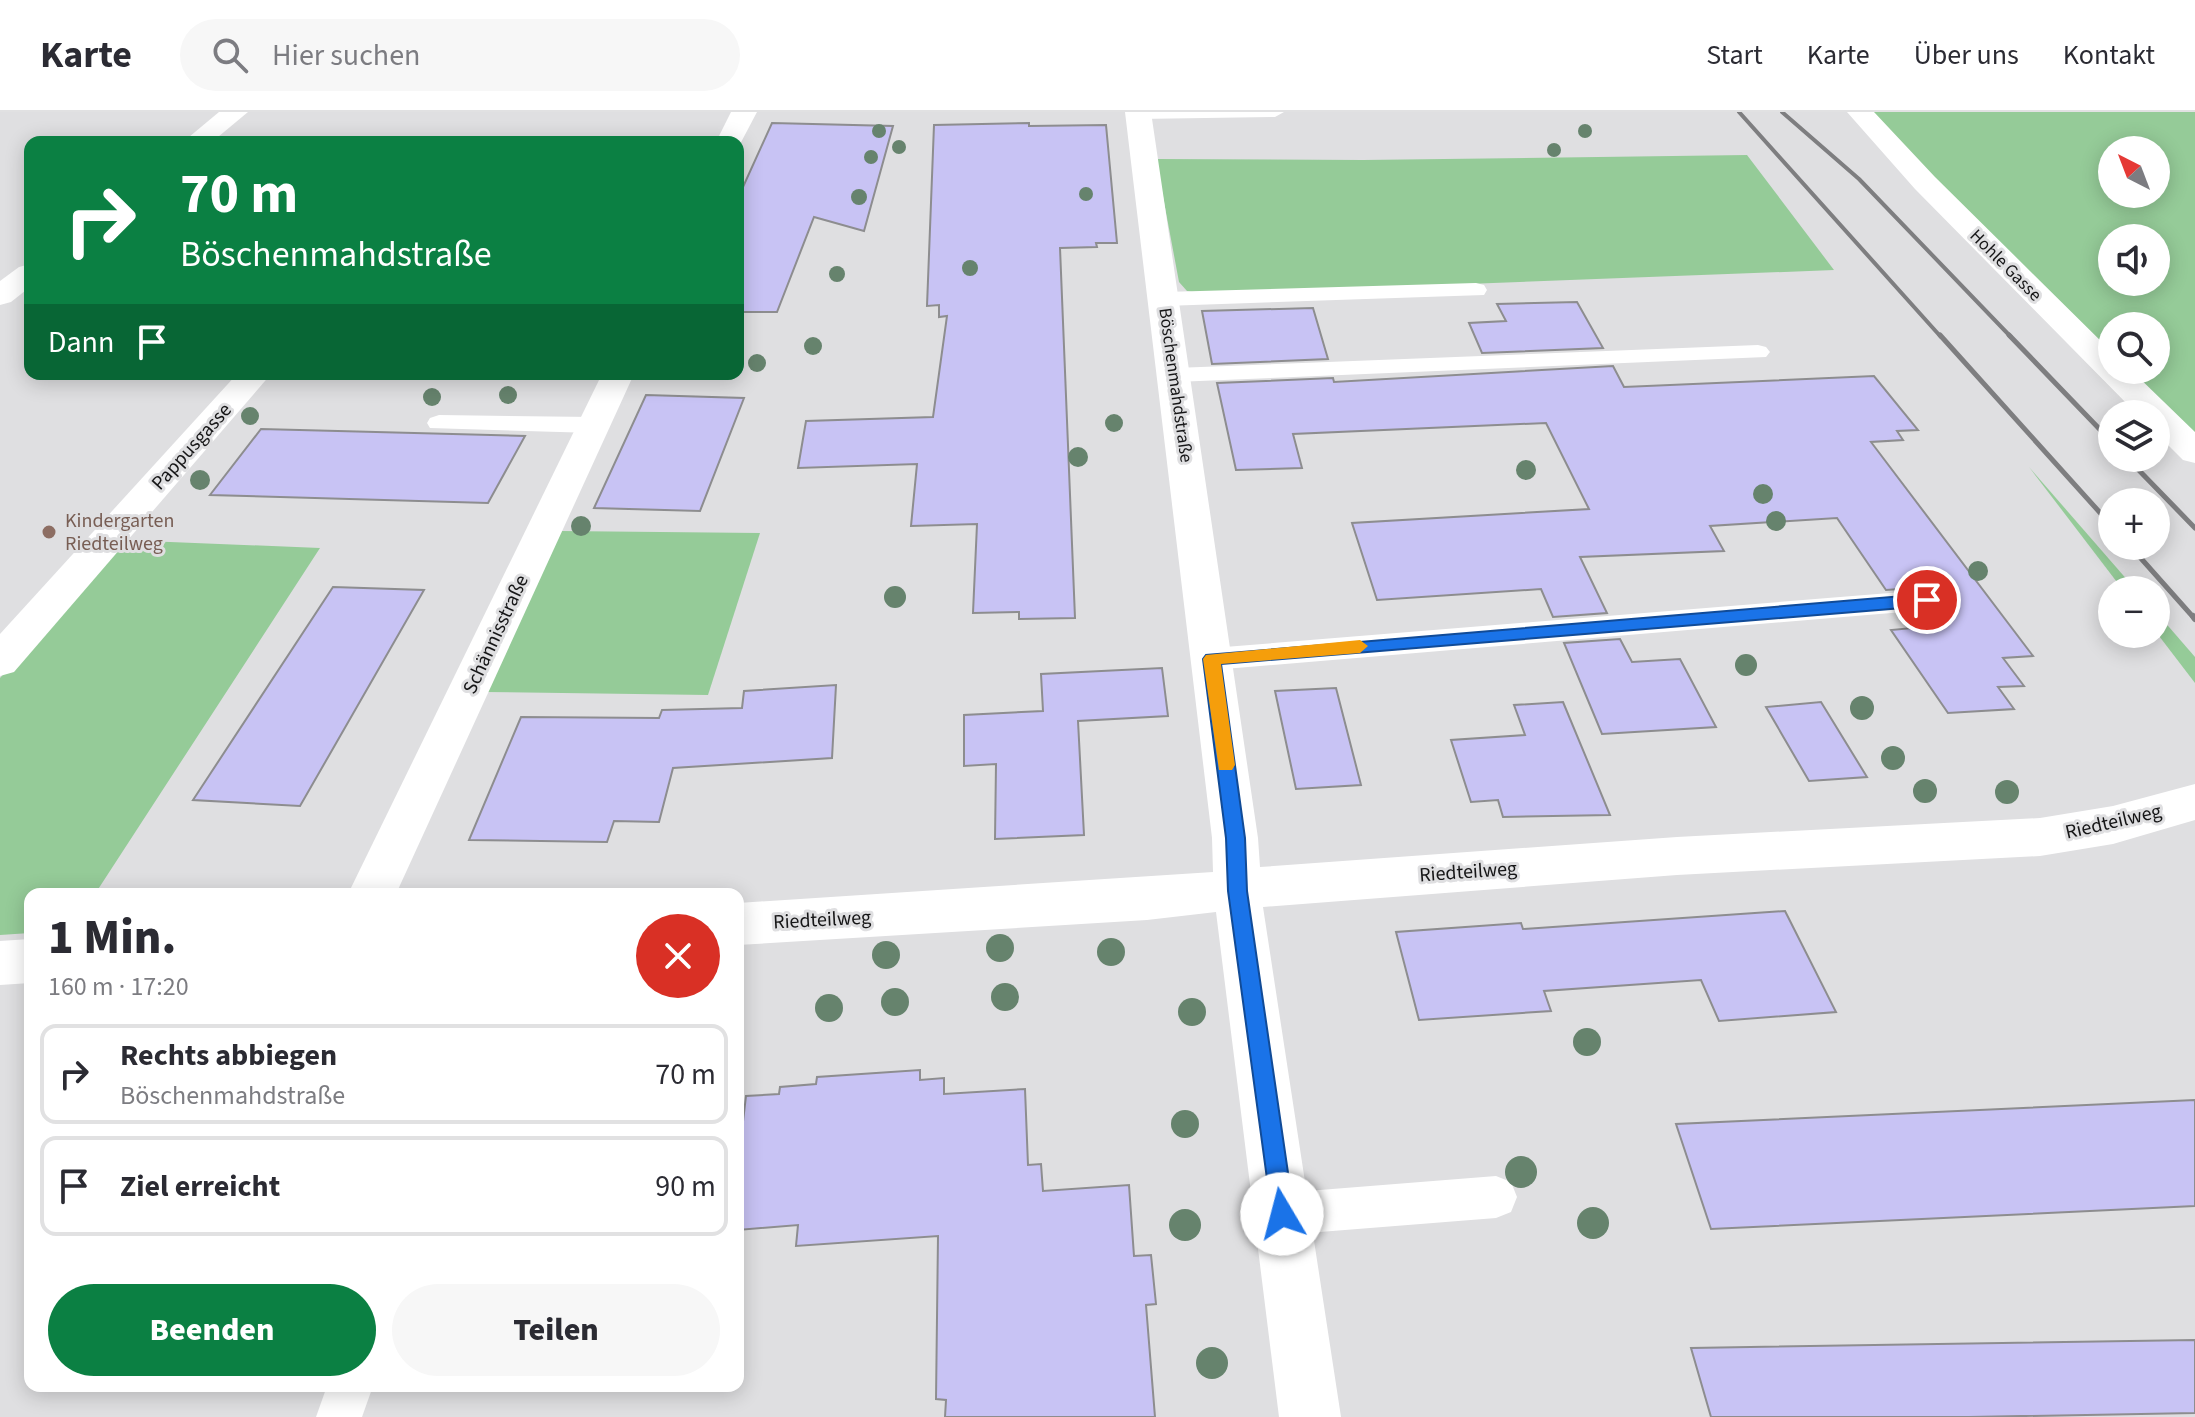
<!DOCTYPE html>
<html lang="de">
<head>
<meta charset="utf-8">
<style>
	:root { --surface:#fff; --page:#f7f7f7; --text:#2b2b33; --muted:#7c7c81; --line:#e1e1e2; --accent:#0b8043 }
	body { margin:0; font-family:"Source Sans 3",sans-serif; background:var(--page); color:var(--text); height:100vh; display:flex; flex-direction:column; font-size:30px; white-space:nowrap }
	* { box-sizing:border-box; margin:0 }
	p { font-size:26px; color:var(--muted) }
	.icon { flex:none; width:44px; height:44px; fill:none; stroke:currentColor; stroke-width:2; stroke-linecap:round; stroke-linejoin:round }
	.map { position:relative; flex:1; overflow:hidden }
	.side { position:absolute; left:24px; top:776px; width:720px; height:504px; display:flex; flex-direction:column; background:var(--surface); border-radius:16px; box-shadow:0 4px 20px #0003 }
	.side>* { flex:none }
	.top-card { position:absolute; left:24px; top:24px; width:720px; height:244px; border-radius:16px; box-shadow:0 4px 20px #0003; background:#0b8043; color:#fff; overflow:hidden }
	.needle { width:52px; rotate:318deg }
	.fabs { position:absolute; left:2098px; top:24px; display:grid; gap:16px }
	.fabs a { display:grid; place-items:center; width:72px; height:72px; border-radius:50%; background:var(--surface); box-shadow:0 4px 20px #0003; font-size:40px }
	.pin { position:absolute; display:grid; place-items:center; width:68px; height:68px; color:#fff; margin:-34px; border:4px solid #fff; border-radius:50%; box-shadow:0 2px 8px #0007 }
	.me { position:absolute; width:88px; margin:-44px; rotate:352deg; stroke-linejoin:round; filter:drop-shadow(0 0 6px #0008) }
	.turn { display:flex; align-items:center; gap:28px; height:168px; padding:0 24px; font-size:36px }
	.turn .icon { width:104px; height:104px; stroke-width:2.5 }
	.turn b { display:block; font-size:56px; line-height:68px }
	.then { display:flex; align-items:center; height:76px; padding:0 24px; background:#0003; gap:16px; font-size:30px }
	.round { display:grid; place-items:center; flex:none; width:84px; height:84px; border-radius:42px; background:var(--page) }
	.overview { display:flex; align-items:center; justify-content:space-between; height:136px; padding:0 24px }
	h1 { font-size:48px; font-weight:800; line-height:60px }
	.primary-button { display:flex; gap:16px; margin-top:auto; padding:16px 24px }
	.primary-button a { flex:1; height:92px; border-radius:48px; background:var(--accent); color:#fff; font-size:32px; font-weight:800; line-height:92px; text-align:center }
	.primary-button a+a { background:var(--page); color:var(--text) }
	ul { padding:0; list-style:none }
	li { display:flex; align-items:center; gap:24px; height:100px; margin:0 16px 12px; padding:0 8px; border:4px solid var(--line); border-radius:16px }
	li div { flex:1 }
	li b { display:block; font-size:30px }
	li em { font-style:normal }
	header { display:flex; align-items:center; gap:48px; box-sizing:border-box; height:112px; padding:0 40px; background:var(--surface); border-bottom:2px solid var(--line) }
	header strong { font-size:38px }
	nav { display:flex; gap:44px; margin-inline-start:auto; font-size:28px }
	.search { width:560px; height:72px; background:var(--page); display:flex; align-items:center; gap:20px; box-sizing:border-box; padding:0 28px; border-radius:44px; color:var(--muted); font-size:30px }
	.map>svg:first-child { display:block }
	.green { fill:#95cb98; fill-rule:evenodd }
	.building { fill:#c8c3f4; stroke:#8d8d8f; stroke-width:2 }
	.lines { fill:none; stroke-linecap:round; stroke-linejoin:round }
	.service { fill:#fff; fill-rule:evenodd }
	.minor { fill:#fff; fill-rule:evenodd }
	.tertiary { fill:#fff; fill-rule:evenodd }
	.rail-far2 { stroke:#7e7e80; stroke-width:4 }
	.rail-far1 { stroke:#7e7e80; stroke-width:5 }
	.rail { stroke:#7e7e80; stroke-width:6 }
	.tree { fill:#66836d }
	.route { fill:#1a73e8; stroke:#114b97; stroke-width:2 }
	.slow { fill:#f59e0b }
	.education-dot { fill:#8d6e63; stroke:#dfdfe1; stroke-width:3 }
	.labels { text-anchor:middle; stroke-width:6; stroke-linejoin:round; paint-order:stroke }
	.far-street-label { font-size:18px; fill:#161617; stroke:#dfdfe1 }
	.street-label { font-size:20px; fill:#161617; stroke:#dfdfe1 }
	.education-label { font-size:20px; fill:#785e54; stroke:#dfdfe1; text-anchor:start }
</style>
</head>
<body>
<header>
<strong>Karte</strong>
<div class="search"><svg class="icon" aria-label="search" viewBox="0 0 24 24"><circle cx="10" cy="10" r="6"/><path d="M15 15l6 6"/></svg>Hier suchen</div>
<nav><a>Start</a><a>Karte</a><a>Über uns</a><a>Kontakt</a></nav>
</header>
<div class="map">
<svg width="2195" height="1305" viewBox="0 0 2195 1305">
	<rect width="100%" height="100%" fill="#dfdfe1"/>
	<g class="green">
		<path d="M 1860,0 L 2195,0 L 2195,340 L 2070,218 ZM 2112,38 L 2156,38 L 2156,82 L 2112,82 ZM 2112,126 L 2156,126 L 2156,170 L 2112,170 ZM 2112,214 L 2156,214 L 2156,258 L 2112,258 Z"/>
		<path d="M 1747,43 L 1834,158 L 1203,182 L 1187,179 L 1179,170 L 1156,47 L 1363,48 Z"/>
		<path d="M 2029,355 L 2136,478 L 2123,478 Z"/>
		<path d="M 560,419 L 760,421 L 708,583 L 485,580 Z"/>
		<path d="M 121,428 L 320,436 L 95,782 L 30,782 L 30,821 L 0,823 L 0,566 Z"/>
		<path d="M 2156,500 L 2195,545 L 2195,571 L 2156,520 Z"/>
	</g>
	<g class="building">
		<path d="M 772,11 L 893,14 L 864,119 L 814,105 L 777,200 L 738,200 L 738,86 Z"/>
		<path d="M 1029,11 L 1029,14 L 1106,13 L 1117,131 L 1096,131 L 1097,135 L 1060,136 L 1075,506 L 1019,507 L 1019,500 L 973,501 L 977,412 L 911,414 L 917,352 L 798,356 L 806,309 L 933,305 L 947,204 L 939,205 L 939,193 L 927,194 L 934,13 Z"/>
		<path d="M 1577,190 L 1603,236 L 1482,241 L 1469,211 L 1506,209 L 1497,192 Z"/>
		<path d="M 1313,196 L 1328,247 L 1212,252 L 1202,199 Z"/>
		<path d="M 1613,254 L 1624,275 L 1874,264 L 1918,318 L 1897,319 L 1903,328 L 1871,330 L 2033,544 L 2003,546 L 2024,574 L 1998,575 L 2014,597 L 1948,601 L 1891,518 L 1913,516 L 1903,503 L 1938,498 L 1944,487 L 1938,478 L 1928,475 L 1886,478 L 1837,406 L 1710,414 L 1724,439 L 1580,445 L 1607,501 L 1553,505 L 1541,477 L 1377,488 L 1352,411 L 1589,397 L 1546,311 L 1293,322 L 1302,356 L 1236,358 L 1217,271 L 1333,266 L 1334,270 Z"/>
		<path d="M 646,283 L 744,286 L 700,399 L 594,396 Z"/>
		<path d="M 261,317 L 525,324 L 488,391 L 210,383 Z"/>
		<path d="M 333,475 L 424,478 L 300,694 L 193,688 Z"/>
		<path d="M 1620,527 L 1632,550 L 1680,547 L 1716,615 L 1602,622 L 1564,531 Z"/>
		<path d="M 1162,556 L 1168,604 L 1078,609 L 1084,723 L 995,727 L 996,652 L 964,654 L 964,603 L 1043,599 L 1041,562 Z"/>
		<path d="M 836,573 L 832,646 L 673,656 L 659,710 L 614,709 L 607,730 L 469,728 L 521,605 L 659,606 L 662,598 L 742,596 L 744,579 Z"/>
		<path d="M 1336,576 L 1361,673 L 1296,677 L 1275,579 Z"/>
		<path d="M 1563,590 L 1610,703 L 1503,705 L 1498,688 L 1471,690 L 1451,628 L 1525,623 L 1514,593 Z"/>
		<path d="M 1821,590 L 1867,665 L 1809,669 L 1766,595 Z"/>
		<path d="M 1785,799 L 1836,900 L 1719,909 L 1701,868 L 1544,879 L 1551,899 L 1419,908 L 1396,820 L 1521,811 L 1523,817 Z"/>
		<path d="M 920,958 L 920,968 L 944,966 L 944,982 L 1025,977 L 1028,1053 L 1041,1052 L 1043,1079 L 1129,1073 L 1134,1144 L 1151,1143 L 1156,1192 L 1146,1193 L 1155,1305 L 945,1305 L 946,1288 L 936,1287 L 938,1124 L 796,1134 L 798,1113 L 738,1118 L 738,1052 L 746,984 L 779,982 L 780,975 L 816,972 L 817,965 Z"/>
		<path d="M 2195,988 L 2195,1094 L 1711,1117 L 1676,1012 Z"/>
		<path d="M 2195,1228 L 2195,1301 L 1969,1305 L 1711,1305 L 1691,1236 Z"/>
	</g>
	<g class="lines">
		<g class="service">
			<path d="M 1130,0 L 1284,0 L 1275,5 L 1138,7 L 1132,6 Z"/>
			<path d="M 1476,171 L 1484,173 L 1487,178 L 1484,183 L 1164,194 L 1153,187 L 1164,180 Z"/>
			<path d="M 1758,233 L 1766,235 L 1770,240 L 1766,245 L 1175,270 L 1167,268 L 1163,263 L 1167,258 L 1175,256 Z"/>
			<path d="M 439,303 L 594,305 L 603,308 L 606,313 L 603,318 L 594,321 L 430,316 L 427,311 L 430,306 Z"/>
			<path d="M 1927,478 L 1937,481 L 1941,488 L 1937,495 L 1927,498 L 1212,558 L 1201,555 L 1197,547 L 1201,539 L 1212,536 Z"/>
			<path d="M 1496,1064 L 1511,1070 L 1517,1085 L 1511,1100 L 1496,1106 L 1282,1123 L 1267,1117 L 1261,1102 L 1267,1087 L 1282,1081 Z"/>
			<path d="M 327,1274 L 373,1274 L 362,1305 L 316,1305 Z"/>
		</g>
		<g class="minor">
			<path d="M 219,0 L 248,0 L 212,30 L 183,30 Z"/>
			<path d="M 731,0 L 757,0 L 738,36 L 738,30 L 716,30 Z"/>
			<path d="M 1125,0 L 1151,0 L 1258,726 L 1260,755 L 1677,725 L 2040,706 L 2113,694 L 2195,672 L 2195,708 L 2113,732 L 2040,744 L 1677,763 L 1263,795 L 1341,1305 L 1279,1305 L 1216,800 L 1147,808 L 738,833 L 738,791 L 1213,760 L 1212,726 Z"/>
			<path d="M 30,152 L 30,175 L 11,190 L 0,193 L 0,169 L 19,155 Z"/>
			<path d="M 237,262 L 271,262 L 14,560 L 0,564 L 0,522 Z"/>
			<path d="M 602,262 L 634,262 L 396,782 L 348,782 Z"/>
			<path d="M 30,827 L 30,871 L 0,873 L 0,829 Z"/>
		</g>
		<path class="tertiary" d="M 1847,0 L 1874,0 L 1935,65 L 2112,240 L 2112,258 L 2131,258 L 2195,320 L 2195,351 L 2183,348 L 2156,321 L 2156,302 L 2137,302 L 1915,77 Z"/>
		<g class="rail-far2">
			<path d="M 1739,0 L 1941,225"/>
			<path d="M 1782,0 L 1859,67 L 2011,225"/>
		</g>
		<g class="rail-far1">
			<path d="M 1940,223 L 2112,414"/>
			<path d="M 2009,223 L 2112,330"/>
			<path d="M 2127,346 L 2195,416"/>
			<path d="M 2130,434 L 2194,506"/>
		</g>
		<path class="rail" d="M 2193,504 L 2195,507"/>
	</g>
	<g class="tree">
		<circle cx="879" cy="19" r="7"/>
		<circle cx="1585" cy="19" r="7"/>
		<circle cx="899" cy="35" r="7"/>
		<circle cx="1554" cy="38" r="7"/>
		<circle cx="871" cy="45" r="7"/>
		<circle cx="1086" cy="82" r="7"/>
		<circle cx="859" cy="85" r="8"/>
		<circle cx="970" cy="156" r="8"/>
		<circle cx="837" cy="162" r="8"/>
		<circle cx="813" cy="234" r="9"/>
		<circle cx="757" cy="251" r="9"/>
		<circle cx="508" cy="283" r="9"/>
		<circle cx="432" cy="285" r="9"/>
		<circle cx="250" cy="304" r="9"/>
		<circle cx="1114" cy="311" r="9"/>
		<circle cx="1078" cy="345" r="10"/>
		<circle cx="1526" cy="358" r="10"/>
		<circle cx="200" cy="368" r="10"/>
		<circle cx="1763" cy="382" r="10"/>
		<circle cx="1776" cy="409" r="10"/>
		<circle cx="581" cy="414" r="10"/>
		<circle cx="1978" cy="459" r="10"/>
		<circle cx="1927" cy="468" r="11"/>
		<circle cx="895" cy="485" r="11"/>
		<circle cx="1746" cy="553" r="11"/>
		<circle cx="1862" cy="596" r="12"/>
		<circle cx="1893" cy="646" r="12"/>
		<circle cx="1925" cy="679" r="12"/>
		<circle cx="2007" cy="680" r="12"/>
		<circle cx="1000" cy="836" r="14"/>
		<circle cx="1111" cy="840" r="14"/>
		<circle cx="886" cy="843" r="14"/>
		<circle cx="1005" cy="885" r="14"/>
		<circle cx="895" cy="890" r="14"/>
		<circle cx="829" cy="896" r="14"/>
		<circle cx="1192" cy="900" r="14"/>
		<circle cx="1587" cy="930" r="14"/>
		<circle cx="1185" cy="1012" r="14"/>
		<circle cx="1521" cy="1060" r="16"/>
		<circle cx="1593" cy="1111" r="16"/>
		<circle cx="1185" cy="1113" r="16"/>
		<circle cx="1212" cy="1251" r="16"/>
	</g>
	<path class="route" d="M 1927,482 L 1935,488 L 1927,494 L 1221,552 L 1245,726 L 1247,779 L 1294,1102 L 1290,1111 L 1282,1114 L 1273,1111 L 1228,779 L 1226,726 L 1203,547 L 1206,543 Z"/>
	<path class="slow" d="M 1360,528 L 1368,534 L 1360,541 L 1221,552 L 1235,653 L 1232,658 L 1219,658 L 1203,547 L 1206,543 Z"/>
	<circle class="education-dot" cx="49" cy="420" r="8"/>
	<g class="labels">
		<g class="far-street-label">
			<text transform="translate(2006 153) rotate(45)" y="6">Hohle Gasse</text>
			<text transform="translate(1176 273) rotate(82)" y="6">Böschenmahdstraße</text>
		</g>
		<g class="street-label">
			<text transform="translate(191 334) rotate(-48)" y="7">Pappusgasse</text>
			<text transform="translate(495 522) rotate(-65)" y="7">Schännisstraße</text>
			<text transform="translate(2113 709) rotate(-13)" y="7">Riedteilweg</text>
			<text transform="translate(1468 759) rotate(-4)" y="7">Riedteilweg</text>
			<text transform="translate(822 807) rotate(-3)" y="7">Riedteilweg</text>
		</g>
		<g class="education-label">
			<text x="65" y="415">Kindergarten<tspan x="65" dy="23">Riedteilweg</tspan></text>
		</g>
	</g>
</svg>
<div class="fabs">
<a><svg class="needle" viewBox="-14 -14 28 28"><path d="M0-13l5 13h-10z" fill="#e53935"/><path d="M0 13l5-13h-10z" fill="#7c7c81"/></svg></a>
<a><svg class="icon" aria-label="sound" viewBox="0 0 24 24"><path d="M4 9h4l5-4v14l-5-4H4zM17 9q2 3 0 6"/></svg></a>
<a><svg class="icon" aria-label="search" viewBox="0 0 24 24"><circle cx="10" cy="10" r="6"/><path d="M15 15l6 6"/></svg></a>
<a><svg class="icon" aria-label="layers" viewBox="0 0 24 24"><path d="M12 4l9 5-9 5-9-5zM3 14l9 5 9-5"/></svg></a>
<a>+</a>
<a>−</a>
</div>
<div class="pin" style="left:1927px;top:488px;background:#d93025"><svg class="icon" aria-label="arrive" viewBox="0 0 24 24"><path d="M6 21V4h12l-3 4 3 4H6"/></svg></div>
<svg class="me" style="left:1282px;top:1102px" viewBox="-20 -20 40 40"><circle r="19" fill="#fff"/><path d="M0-13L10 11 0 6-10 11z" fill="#1a73e8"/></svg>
<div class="top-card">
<div class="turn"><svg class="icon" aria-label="right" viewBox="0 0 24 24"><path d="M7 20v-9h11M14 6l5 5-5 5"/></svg><div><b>70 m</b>Böschenmahdstraße</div></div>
<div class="then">Dann<svg class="icon" aria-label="arrive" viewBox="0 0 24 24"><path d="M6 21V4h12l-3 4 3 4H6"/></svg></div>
</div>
<section class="side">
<div class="overview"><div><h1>1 Min.</h1><p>160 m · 17:20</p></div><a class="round" style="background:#d93025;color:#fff"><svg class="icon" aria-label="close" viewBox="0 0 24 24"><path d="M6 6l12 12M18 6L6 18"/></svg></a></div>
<ul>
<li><svg class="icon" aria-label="right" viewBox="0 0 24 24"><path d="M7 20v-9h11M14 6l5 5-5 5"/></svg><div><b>Rechts abbiegen</b><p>Böschenmahdstraße</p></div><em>70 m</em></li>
<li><svg class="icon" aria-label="arrive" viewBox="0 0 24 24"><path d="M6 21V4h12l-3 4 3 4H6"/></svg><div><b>Ziel erreicht</b></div><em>90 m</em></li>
</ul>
<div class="primary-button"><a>Beenden</a><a>Teilen</a></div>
</section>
</div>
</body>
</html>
